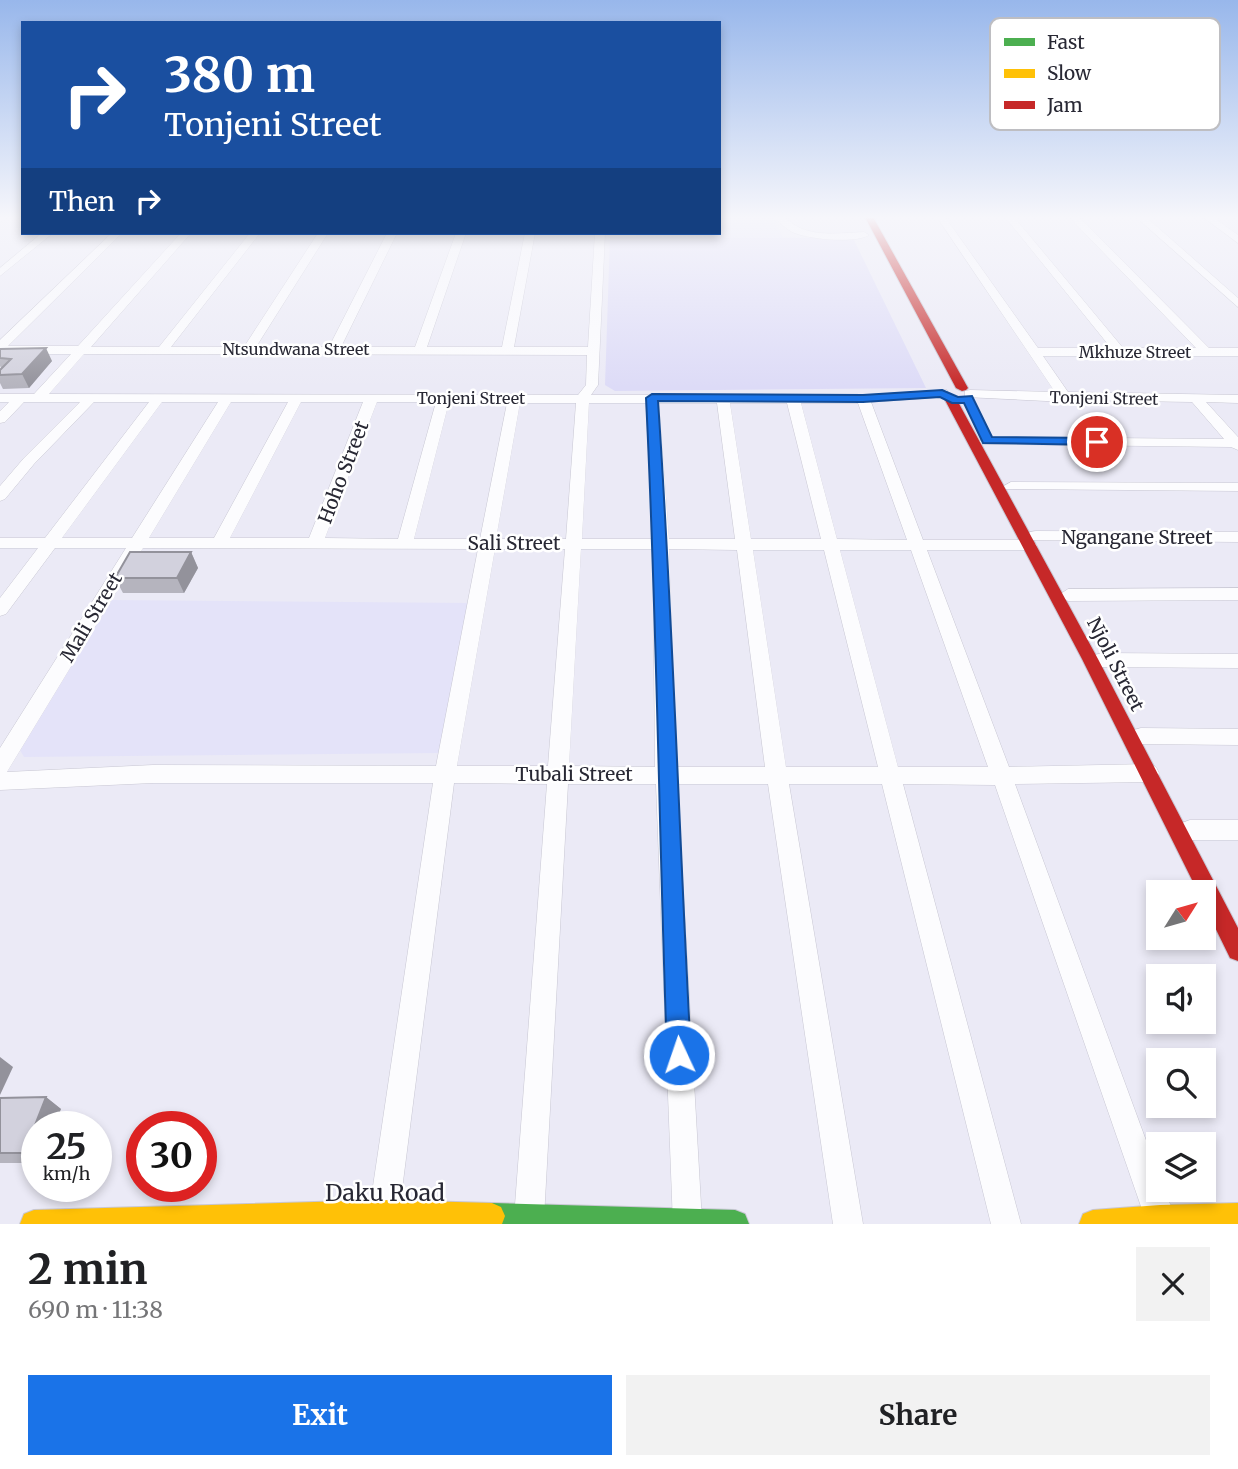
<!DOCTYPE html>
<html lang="en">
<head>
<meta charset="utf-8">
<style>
	:root { --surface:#fff; --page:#f2f2f2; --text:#202124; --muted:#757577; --accent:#1a73e8 }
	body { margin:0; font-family:Merriweather,serif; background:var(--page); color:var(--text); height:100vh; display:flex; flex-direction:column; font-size:26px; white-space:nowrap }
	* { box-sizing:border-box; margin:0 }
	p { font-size:23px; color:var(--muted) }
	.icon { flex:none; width:38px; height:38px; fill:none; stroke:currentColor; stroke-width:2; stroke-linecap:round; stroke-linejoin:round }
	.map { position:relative; height:1224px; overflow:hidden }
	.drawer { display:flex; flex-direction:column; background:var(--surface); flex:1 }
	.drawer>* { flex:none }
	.top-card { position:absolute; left:21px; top:21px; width:700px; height:214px; border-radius:0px; box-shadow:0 4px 10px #0003; background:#1a4fa0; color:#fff; overflow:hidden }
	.needle { width:46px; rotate:53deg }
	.buttons { position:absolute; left:1146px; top:880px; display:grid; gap:14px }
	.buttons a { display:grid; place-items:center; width:70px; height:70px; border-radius:0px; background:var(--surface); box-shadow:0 4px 10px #0003; font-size:35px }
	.speed { position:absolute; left:21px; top:1111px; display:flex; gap:14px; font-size:35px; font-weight:700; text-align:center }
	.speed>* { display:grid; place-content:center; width:91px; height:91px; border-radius:50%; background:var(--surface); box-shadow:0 4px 10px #0003; line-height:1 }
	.speed small { font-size:18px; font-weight:400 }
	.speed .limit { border:10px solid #d22; background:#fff; color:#111 }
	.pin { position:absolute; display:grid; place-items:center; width:60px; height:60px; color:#fff; margin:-30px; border:4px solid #fff; border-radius:50%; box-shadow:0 2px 7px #0007 }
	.me { position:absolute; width:77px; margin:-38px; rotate:357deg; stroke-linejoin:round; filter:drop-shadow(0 0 5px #0008) }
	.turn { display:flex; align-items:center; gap:24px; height:147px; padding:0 28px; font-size:32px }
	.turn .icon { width:91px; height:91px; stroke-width:2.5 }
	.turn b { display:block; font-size:49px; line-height:60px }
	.then { display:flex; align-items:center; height:66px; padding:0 28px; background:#0003; gap:14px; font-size:26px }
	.round { display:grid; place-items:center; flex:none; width:74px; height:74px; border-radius:0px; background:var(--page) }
	.overview { display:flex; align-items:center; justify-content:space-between; height:119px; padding:0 28px }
	h1 { font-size:42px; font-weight:700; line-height:52px }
	.primary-button { display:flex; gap:14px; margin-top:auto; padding:14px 28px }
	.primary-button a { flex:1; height:80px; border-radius:0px; background:var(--accent); color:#fff; font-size:28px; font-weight:700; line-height:80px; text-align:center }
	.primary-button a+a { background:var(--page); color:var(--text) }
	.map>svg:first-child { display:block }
	.built { fill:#e4e3f9 }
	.green { fill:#dddbf7 }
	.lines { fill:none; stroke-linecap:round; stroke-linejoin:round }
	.street-casing { stroke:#c8c7d3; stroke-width:1 }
	.fast-casing { stroke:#c8c7d3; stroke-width:2 }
	.slow-casing { stroke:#c8c7d3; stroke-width:2 }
	.jam-casing { stroke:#c8c7d3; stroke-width:2 }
	.street { fill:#fcfcfe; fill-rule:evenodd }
	.fast { fill:#4caf50; fill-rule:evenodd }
	.slow { fill:#ffc107; fill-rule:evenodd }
	.jam { fill:#c62828; fill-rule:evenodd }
	.wall { fill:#b5b4be }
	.shaded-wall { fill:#93929b }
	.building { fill:#d2d1dd; stroke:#93929b; stroke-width:2 }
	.route { fill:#1a73e8; stroke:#114b97; stroke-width:2 }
	.labels { text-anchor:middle; stroke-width:5; stroke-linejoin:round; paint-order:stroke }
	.far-street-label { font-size:16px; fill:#282834; stroke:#fff }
	.street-label { font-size:19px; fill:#282834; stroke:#fff }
	.near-street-label { font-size:23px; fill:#282834; stroke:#fff }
	.key { fill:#fff; stroke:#bebec2; stroke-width:2 }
	.key-label { font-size:19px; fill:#282834 }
</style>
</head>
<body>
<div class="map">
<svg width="1238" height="1224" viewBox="0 0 1238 1224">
	<rect width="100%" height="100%" fill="#ebeaf6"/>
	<g class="built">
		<path d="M 719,217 L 773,217 L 783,238 L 636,237 L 636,233 L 719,233 Z"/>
		<path d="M 109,600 L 471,603 L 441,753 L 24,757 L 17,745 Z"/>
	</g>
	<path class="green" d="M 610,237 L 853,238 L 926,388 L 615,391 L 605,385 Z"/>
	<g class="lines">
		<defs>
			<g id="street">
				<path d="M 0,217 L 9,217 L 0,222 Z"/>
				<path d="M 775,217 L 785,217 C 805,239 837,233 864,232 L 869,235 C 855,244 807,239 792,232 C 785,228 780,223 775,217 Z"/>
				<path d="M 937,217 L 945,217 L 1038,348 L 1111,348 L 1005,217 L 1014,217 L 1123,348 L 1196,348 L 1069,217 L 1079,217 L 1209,348 L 1238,348 L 1238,356 L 1043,356 L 1068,392 L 1238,395 L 1238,403 L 1206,402 L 1238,437 L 1238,450 L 1231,447 L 982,444 L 980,441 L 987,437 L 1224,439 L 1192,402 L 1071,400 L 1066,402 L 965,397 L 965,391 L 970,390 L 1055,392 Z"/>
				<path d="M 1136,217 L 1146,217 L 1238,298 L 1238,307 Z"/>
				<path d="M 1203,217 L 1213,217 L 1238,235 L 1238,243 Z"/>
				<path d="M 42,233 L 53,233 L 0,276 L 0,268 Z"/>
				<path d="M 112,233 L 122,233 L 8,346 L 78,346 L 181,233 L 191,233 L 91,347 L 159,347 L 250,233 L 260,233 L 171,347 L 244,347 L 318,233 L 328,233 L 256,347 L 329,347 L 387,233 L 397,233 L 341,347 L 415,347 L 456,233 L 466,233 L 427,347 L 502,347 L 525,233 L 535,233 L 514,347 L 588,347 L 595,233 L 605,233 L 598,385 L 591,395 L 863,395 L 947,390 L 947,396 L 942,397 L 871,402 L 923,540 L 1029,540 L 1037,545 L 1029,550 L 927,550 L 1009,767 L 1149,764 L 1156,767 L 1159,773 L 1156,779 L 1149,782 L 1015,784 L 1158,1173 L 1158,1190 L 1165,1190 L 1175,1218 L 1172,1224 L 1148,1224 L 1145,1218 L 995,785 L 903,784 L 1021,1224 L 991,1224 L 882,784 L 789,784 L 863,1224 L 833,1224 L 768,784 L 677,784 L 702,1222 L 673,1224 L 656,784 L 568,784 L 544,1218 L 541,1224 L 517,1224 L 514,1218 L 547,784 L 454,783 L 399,1213 L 395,1224 L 373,1224 L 369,1213 L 433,783 L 153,783 L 0,790 L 0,748 L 126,548 L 55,548 L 6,614 L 0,616 L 0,598 L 38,548 L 0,548 L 0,538 L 45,538 L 149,402 L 94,402 L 34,464 L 5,499 L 0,501 L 0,486 L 24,458 L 80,402 L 24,402 L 5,422 L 0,423 L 0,411 L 9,402 L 0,402 L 0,394 L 34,394 L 71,354 L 0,354 L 0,340 ZM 84,354 L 587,355 L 586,385 L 578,395 L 49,394 ZM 162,402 L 218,402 L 132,538 L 62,538 ZM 231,402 L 288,402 L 214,538 L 149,538 ZM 301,402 L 363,402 L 309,538 L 230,538 ZM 377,402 L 436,402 L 398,539 L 325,538 ZM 449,402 L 507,403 L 480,539 L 414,539 ZM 520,403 L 576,403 L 566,539 L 496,539 ZM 589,403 L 646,403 L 653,539 L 582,539 ZM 659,403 L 717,403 L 735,539 L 669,539 ZM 730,403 L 787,403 L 821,539 L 751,539 ZM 801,403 L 858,403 L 907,540 L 837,539 ZM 143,548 L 478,549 L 436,766 L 153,765 L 7,772 ZM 495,549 L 565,549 L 548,766 L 457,766 ZM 581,549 L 653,549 L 655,767 L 569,766 ZM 669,549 L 737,550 L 765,767 L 676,767 ZM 753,550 L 824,550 L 878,767 L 786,767 ZM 840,550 L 911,550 L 988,767 L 898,767 Z"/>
				<path d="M 1011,482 L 1238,483 L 1238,491 L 1006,489 L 1004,486 Z"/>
				<path d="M 1036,531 L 1238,532 L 1238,542 L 1030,540 L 1028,536 L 1030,532 Z"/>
				<path d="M 1238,588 L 1238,600 L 1068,601 L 1059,595 L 1068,589 Z"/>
				<path d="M 1102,653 L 1238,654 L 1238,668 L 1102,667 L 1095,665 L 1093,660 L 1095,655 Z"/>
				<path d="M 1141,728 L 1238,729 L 1238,745 L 1141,744 L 1134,742 L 1131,736 L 1134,730 Z"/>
				<path d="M 1190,820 L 1238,820 L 1238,840 L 1190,840 L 1182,837 L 1179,830 L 1182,823 Z"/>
			</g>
			<path id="fast" d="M 492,1203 L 735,1210 L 745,1214 L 749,1224 L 482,1224 L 479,1216 L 483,1207 Z"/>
			<g id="slow">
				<path d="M 384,1200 L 492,1203 L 501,1207 L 505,1216 L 502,1224 L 20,1224 L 24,1214 L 34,1210 Z"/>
				<path d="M 1238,1203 L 1238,1224 L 1079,1224 L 1083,1214 L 1093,1210 L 1160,1205 Z"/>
			</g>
			<g id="jam">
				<path d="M 865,217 L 873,217 L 968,388 L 966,390 L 962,391 L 956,388 Z"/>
				<path d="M 951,396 L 957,400 L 1098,659 L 1238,928 L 1238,961 L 1230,958 L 1204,905 L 1204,892 L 1198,892 L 1082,659 L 945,400 Z"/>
			</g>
		</defs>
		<use href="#street" class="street-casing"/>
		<use href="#fast" class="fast-casing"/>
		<use href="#slow" class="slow-casing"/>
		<use href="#jam" class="jam-casing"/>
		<use href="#street" class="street"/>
		<use href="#fast" class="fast"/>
		<use href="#slow" class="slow"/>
		<use href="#jam" class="jam"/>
	</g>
	<g class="wall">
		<path d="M 0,349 L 52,361 L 29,388 L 3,389 L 0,383 L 0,370 L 2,369 L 0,366 Z"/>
		<path d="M 191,552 L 198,568 L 184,593 L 123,593 L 115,578 Z"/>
		<path d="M 46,1097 L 61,1109 L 37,1127 L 37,1163 L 0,1163 L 0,1098 Z"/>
	</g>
	<g class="shaded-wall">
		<path d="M 46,348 L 52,361 L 29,388 L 22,374 Z"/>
		<path d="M 191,552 L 198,568 L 184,593 L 177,578 Z"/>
		<path d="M 0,1057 L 13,1067 L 0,1095 Z"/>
		<path d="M 46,1097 L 61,1109 L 54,1127 L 37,1127 L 37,1161 L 24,1153 Z"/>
	</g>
	<g class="building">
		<path d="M 46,348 L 22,374 L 0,375 L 0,370 L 11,359 L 0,358 L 0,349 Z"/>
		<path d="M 130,552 L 191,552 L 177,578 L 115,578 Z"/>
		<path d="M 46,1097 L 24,1153 L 0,1153 L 0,1098 Z"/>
	</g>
	<linearGradient id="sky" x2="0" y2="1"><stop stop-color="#98b7eb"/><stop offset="0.56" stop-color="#f6f6fb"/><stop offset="1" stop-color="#f6f6fb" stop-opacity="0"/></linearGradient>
	<rect width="1238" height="388" fill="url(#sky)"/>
	<path class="route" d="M 942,390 L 958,397 L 972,396 L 992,437 L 1097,438 L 1104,442 L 1097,445 L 983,443 L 964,403 L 952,403 L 940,397 L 863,402 L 658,401 C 673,619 679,837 691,1055 L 688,1063 L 679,1067 L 670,1063 L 667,1055 C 659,836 657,617 646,398 L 652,394 L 863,395 Z"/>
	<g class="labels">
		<g class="far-street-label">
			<text x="296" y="355">Ntsundwana Street</text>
			<text x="1135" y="358">Mkhuze Street</text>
			<text x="471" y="404">Tonjeni Street</text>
			<text transform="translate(1104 398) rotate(1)" y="6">Tonjeni Street</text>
		</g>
		<g class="street-label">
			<text transform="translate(343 472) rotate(-69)" y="7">Hoho Street</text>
			<text x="1137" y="544">Ngangane Street</text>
			<text x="514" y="550">Sali Street</text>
			<text transform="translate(91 617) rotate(-59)" y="7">Mali Street</text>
			<text transform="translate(1116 664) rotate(63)" y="7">Njoli Street</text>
			<text x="574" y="781">Tubali Street</text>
		</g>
		<g class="near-street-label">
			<text x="385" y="1201">Daku Road</text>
		</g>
	</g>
	<rect x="990" y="18" width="230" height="112" rx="10" class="key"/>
	<rect x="1004" y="38" width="31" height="8" fill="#4caf50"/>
	<rect x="1004" y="69" width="31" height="9" fill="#ffc107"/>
	<rect x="1004" y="101" width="31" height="8" fill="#c62828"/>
	<g class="key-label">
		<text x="1047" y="49">Fast</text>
		<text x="1047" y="80">Slow</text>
		<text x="1047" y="112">Jam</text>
	</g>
</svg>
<div class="buttons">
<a><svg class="needle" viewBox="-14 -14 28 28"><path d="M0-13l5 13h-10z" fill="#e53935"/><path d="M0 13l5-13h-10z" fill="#757577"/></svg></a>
<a><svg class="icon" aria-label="sound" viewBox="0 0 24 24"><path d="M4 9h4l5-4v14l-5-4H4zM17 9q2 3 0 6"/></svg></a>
<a><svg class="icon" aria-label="search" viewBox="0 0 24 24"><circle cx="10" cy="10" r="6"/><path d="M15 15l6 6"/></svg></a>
<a><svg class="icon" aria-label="layers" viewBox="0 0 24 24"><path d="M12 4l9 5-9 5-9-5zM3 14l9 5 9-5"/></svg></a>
</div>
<div class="speed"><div>25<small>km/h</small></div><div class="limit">30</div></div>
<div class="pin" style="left:1097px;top:442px;background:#d93025"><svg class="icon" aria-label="arrive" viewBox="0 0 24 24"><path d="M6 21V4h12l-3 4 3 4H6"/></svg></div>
<svg class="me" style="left:679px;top:1055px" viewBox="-20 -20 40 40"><circle r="17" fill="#1a73e8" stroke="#fff" stroke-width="3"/><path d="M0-11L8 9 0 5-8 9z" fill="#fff"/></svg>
<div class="top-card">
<div class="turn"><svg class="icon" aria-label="right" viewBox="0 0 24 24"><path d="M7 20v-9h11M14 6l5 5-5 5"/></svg><div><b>380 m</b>Tonjeni Street</div></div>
<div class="then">Then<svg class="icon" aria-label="right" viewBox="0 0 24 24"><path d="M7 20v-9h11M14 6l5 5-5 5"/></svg></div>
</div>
</div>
<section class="drawer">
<div class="overview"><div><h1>2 min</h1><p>690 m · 11:38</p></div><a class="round"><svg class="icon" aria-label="close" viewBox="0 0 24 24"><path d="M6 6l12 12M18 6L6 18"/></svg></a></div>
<div class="primary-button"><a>Exit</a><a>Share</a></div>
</section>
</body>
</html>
